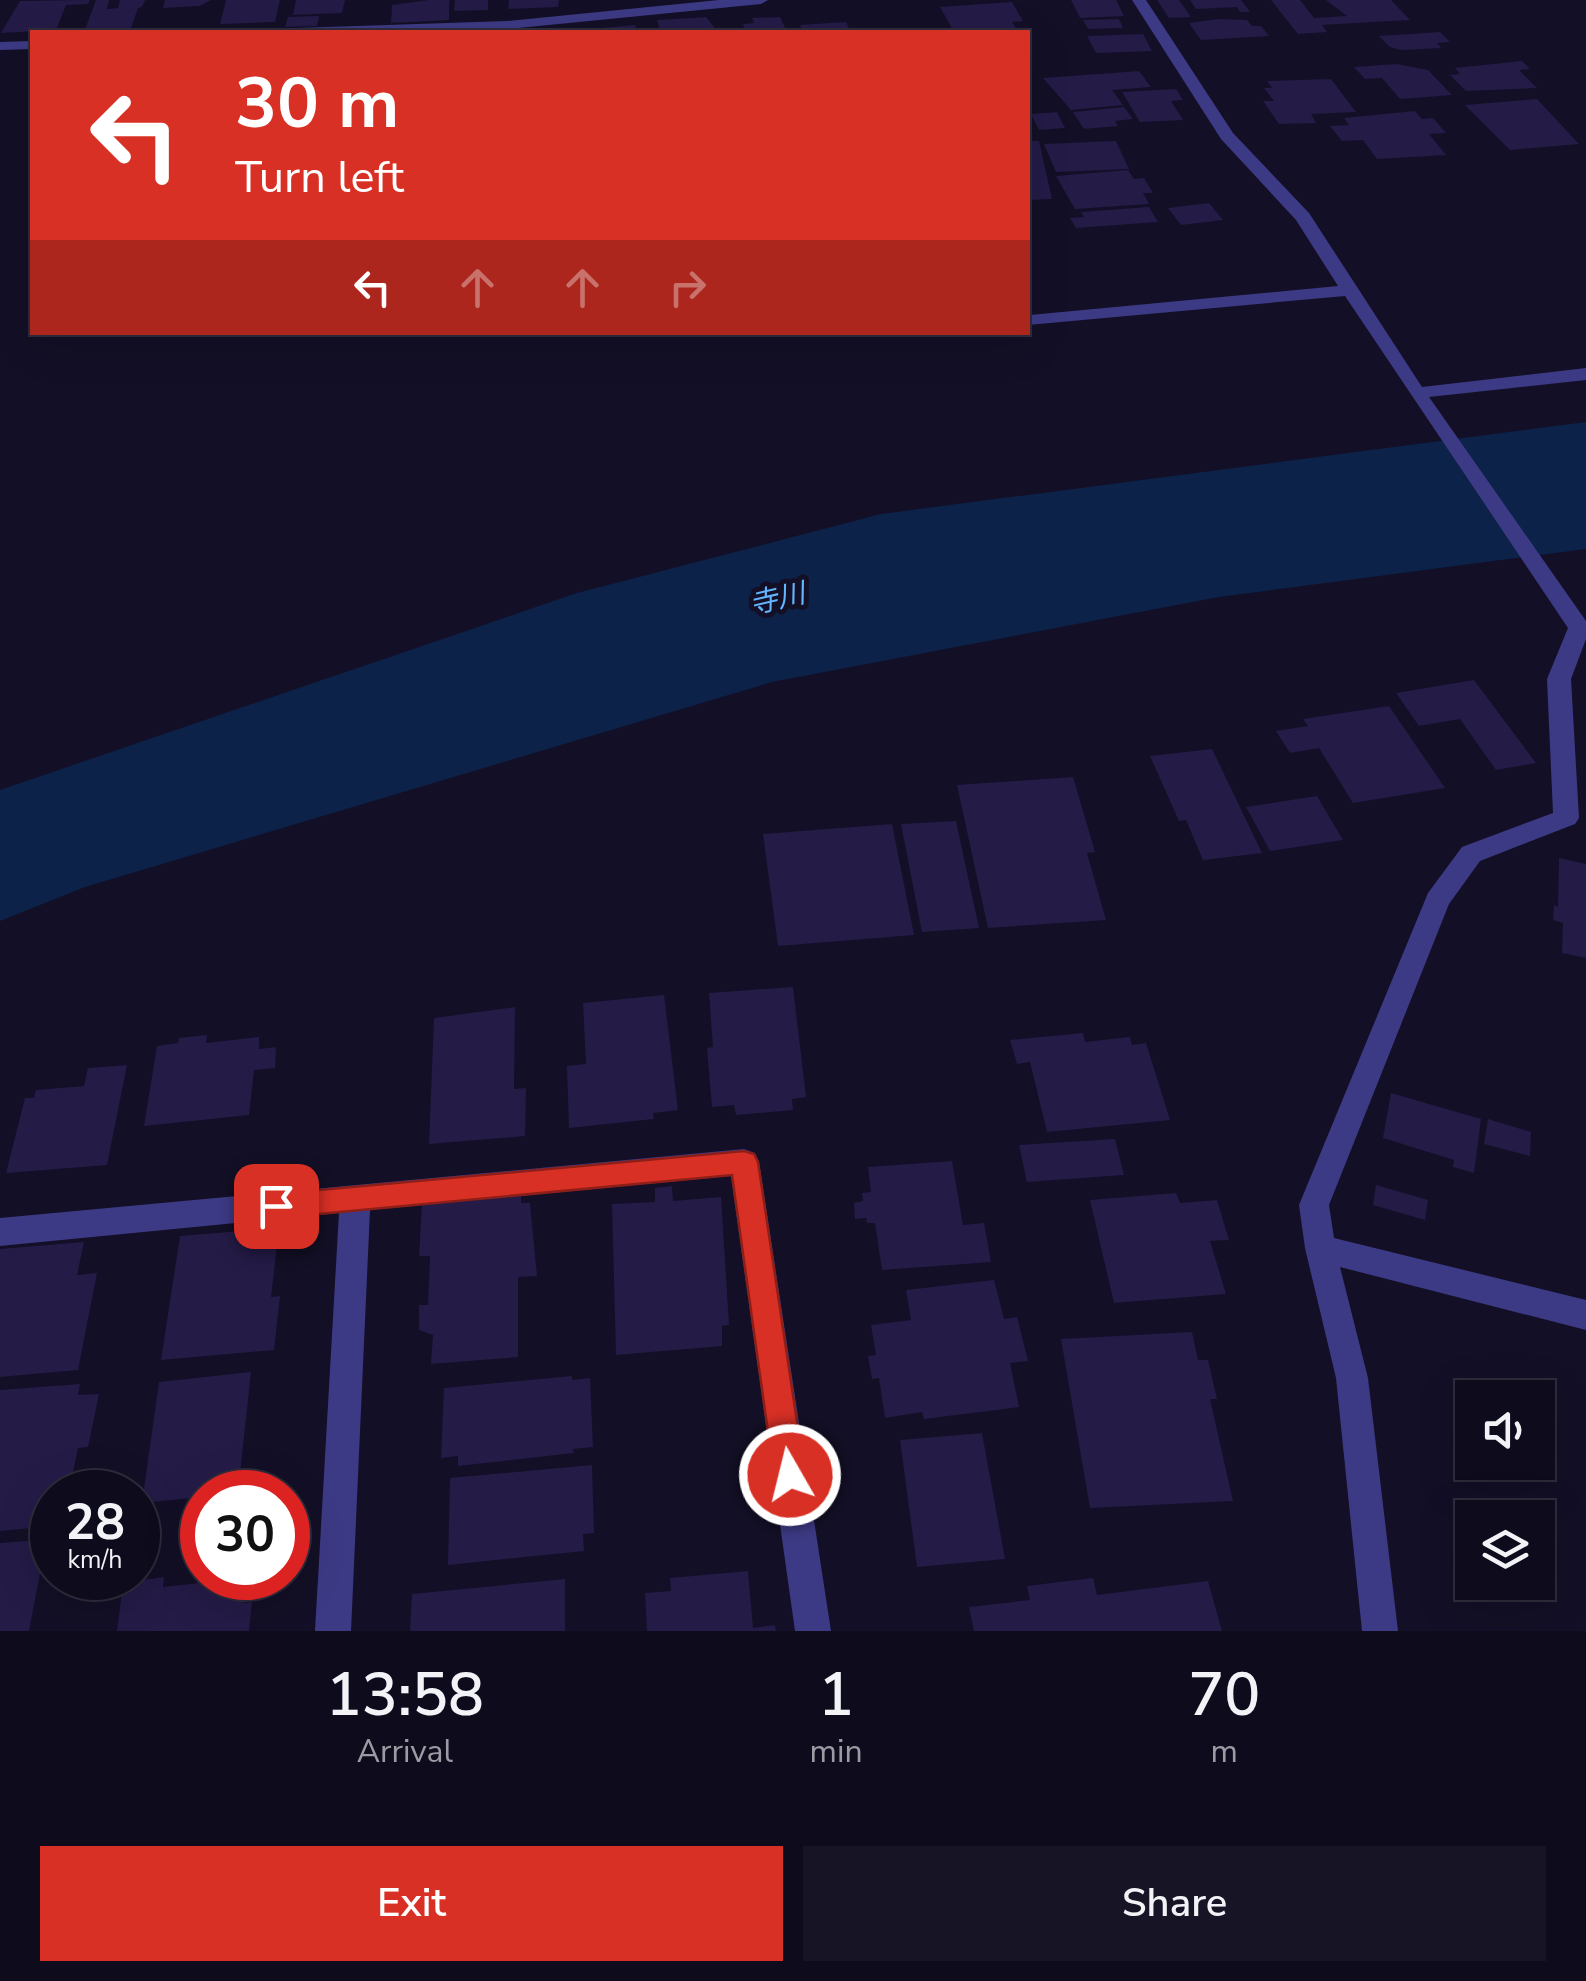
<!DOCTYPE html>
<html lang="en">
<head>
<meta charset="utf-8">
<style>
	:root { --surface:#0e0b1c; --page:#171425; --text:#f1f3f6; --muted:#9b9ba3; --line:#2e2b3b; --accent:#d93025 }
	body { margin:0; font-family:"Nunito Sans","Noto Sans JP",sans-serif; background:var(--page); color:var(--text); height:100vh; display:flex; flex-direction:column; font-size:38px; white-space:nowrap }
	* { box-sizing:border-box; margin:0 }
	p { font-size:32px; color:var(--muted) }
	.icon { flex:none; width:55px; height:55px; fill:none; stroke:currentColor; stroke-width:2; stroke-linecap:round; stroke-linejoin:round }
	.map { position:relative; height:1631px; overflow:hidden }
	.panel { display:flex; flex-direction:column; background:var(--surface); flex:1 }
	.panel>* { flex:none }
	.guide { position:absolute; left:30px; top:30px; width:1000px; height:305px; border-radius:0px; box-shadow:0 10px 40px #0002,0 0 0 2px var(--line); background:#d93025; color:#fff; overflow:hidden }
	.buttons { position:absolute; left:1455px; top:1380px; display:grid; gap:20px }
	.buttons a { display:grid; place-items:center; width:100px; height:100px; border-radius:0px; background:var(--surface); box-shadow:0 10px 40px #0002,0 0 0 2px var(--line); font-size:50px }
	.speed { position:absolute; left:30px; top:1470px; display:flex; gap:20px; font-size:50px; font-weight:700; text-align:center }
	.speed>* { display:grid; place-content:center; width:130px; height:130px; border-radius:50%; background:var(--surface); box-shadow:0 10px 40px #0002,0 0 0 2px var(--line); line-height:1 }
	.speed small { font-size:25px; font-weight:400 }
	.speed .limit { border:15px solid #d22; background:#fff; color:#111 }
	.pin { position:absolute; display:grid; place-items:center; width:85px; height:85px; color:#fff; margin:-42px; border-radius:20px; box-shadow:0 5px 15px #0006 }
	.me { position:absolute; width:110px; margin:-55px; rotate:352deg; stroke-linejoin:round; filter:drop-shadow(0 0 8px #0008) }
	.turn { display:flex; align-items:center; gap:35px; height:210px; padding:0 40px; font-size:45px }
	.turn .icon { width:130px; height:130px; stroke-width:2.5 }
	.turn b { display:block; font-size:70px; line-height:85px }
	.lanes { display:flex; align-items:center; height:95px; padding:0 40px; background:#0003; justify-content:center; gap:50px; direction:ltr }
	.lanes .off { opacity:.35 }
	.eta { display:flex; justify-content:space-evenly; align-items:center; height:170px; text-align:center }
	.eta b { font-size:60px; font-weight:600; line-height:70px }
	.cta { display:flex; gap:20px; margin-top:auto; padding:20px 40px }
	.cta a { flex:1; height:115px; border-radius:0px; background:var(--accent); color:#fff; font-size:40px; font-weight:600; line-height:115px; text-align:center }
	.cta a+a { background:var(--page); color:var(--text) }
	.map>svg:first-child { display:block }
	.water { fill:#0c2248 }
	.building { fill:#241b47 }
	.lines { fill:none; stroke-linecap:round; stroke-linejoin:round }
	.minor { fill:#3d3a85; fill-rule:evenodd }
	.route { fill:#d93025; stroke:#8d1f18; stroke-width:2.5 }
	.labels { text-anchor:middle; stroke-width:10; stroke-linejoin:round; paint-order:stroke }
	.water-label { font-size:28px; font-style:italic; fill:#62b6ff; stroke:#130f26 }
</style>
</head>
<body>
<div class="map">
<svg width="1586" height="1631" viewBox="0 0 1586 1631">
	<rect width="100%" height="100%" fill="#130f26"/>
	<path class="water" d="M 1586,422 L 1586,549 L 1219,597 L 772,682 L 85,887 L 0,921 L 0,790 L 577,593 L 881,514 Z"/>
	<g class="building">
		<path d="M 90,0 L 88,4 L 66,5 L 56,30 L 1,33 L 20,1 Z"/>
		<path d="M 96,0 L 109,0 L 107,9 L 118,8 L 120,0 L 145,0 L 142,7 L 138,8 L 130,31 L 84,32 Z"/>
		<path d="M 165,0 L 211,0 L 200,6 L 163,8 Z"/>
		<path d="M 226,0 L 280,0 L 275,22 L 220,24 Z"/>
		<path d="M 296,0 L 345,0 L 342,13 L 293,15 Z"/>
		<path d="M 429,0 L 449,0 L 449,20 L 391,23 L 392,5 Z"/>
		<path d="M 455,0 L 488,0 L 488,10 L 454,11 Z"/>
		<path d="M 509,0 L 559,0 L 558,7 L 508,9 Z"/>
		<path d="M 1071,0 L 1116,0 L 1124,16 L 1080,18 Z"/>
		<path d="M 1157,0 L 1179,0 L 1191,17 L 1169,18 Z"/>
		<path d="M 1190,0 L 1241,0 L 1250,12 L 1240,12 L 1237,7 L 1196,9 Z"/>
		<path d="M 1271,0 L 1300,0 L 1314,18 L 1347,16 L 1326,0 L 1391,0 L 1410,20 L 1322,25 L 1327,32 L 1298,34 Z"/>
		<path d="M 1012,2 L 1023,21 L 1012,22 L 1018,32 L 954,32 L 940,7 Z"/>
		<path d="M 319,16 L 317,26 L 285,27 L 288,17 Z"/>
		<path d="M 706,17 L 718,32 L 661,32 L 657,20 Z"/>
		<path d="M 780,17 L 787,32 L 746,32 L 743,24 L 754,23 L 752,18 Z"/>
		<path d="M 1119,19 L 1123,28 L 1088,29 L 1083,20 Z"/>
		<path d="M 1218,19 L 1247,20 L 1252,26 L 1261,26 L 1269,36 L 1201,40 L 1189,23 Z"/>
		<path d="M 846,22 L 851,32 L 803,32 L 800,25 Z"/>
		<path d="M 635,25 L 638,32 L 579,32 L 579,30 Z"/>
		<path d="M 1440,32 L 1450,42 L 1437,43 L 1441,48 L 1401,50 L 1390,47 L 1379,36 Z"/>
		<path d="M 1143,34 L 1152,51 L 1096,53 L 1087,36 Z"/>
		<path d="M 1522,61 L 1530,69 L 1519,70 L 1537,88 L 1466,91 L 1450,75 L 1460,74 L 1455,68 Z"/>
		<path d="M 1397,64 L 1428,70 L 1452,95 L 1400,99 L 1382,78 L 1365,79 L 1354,67 Z"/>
		<path d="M 1139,71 L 1151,87 L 1112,90 L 1123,105 L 1071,110 L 1043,78 Z"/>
		<path d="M 1331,79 L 1356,112 L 1311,114 L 1316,123 L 1279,124 L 1263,101 L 1274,101 L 1264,88 L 1272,88 L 1267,81 Z"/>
		<path d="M 1176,89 L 1183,100 L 1171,101 L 1183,120 L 1140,122 L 1122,92 Z"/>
		<path d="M 1537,99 L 1579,144 L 1510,150 L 1465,105 Z"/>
		<path d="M 1124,107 L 1133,119 L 1115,121 L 1118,126 L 1084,129 L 1073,112 Z"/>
		<path d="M 1415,111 L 1422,119 L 1433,118 L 1446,133 L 1429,134 L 1446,155 L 1377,159 L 1363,140 L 1342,141 L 1330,126 L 1349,125 L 1344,118 Z"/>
		<path d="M 1057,112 L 1065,128 L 1039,130 L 1031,114 Z"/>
		<path d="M 1028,141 L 1039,141 L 1052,199 L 1028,200 Z"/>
		<path d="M 1116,141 L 1129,169 L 1056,172 L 1044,144 Z"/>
		<path d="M 1128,170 L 1134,179 L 1144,178 L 1153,193 L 1143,193 L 1149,204 L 1075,209 L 1056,176 Z"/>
		<path d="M 1209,203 L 1223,220 L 1181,225 L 1168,208 Z"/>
		<path d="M 1149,207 L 1158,222 L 1076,228 L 1070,218 L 1084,217 L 1081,212 Z"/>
		<path d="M 1474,680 L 1536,763 L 1496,770 L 1460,719 L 1419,726 L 1396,693 Z"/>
		<path d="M 1389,706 L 1445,788 L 1353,803 L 1319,748 L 1290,753 L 1276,731 L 1308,726 L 1303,719 Z"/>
		<path d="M 1212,749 L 1262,853 L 1203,860 L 1186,820 L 1179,821 L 1150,756 Z"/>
		<path d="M 1073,777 L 1095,852 L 1087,853 L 1106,920 L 988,928 L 957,785 Z"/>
		<path d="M 1317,796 L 1343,840 L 1270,851 L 1246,807 Z"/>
		<path d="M 956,821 L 979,928 L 922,932 L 901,824 Z"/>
		<path d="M 892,824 L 914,935 L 778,946 L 763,834 Z"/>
		<path d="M 1559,858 L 1586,864 L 1586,958 L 1562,953 L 1563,923 L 1553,920 L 1554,905 L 1558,907 Z"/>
		<path d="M 793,987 L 806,1097 L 792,1099 L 793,1110 L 736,1115 L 734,1105 L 712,1107 L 707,1048 L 713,1047 L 709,993 Z"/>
		<path d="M 664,995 L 678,1110 L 653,1113 L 654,1119 L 569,1128 L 567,1066 L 586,1064 L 583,1003 Z"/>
		<path d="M 515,1007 L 514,1089 L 526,1088 L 525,1136 L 429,1144 L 434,1018 Z"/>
		<path d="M 1083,1033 L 1085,1042 L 1130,1037 L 1132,1045 L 1146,1043 L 1170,1120 L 1047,1132 L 1030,1062 L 1017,1064 L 1010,1040 Z"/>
		<path d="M 207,1035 L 206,1043 L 259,1037 L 259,1049 L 276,1047 L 275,1068 L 254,1070 L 249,1115 L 144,1126 L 157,1046 L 178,1043 L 179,1038 Z"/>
		<path d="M 127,1065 L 107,1165 L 6,1173 L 25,1098 L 34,1098 L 36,1090 L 84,1086 L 88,1068 Z"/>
		<path d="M 1391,1093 L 1481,1119 L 1474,1173 L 1453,1167 L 1454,1160 L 1383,1138 Z"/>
		<path d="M 1488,1119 L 1531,1132 L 1530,1156 L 1484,1144 Z"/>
		<path d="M 1115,1139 L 1124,1175 L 1027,1182 L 1019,1145 Z"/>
		<path d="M 952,1161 L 963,1225 L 984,1223 L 991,1262 L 882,1270 L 875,1223 L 867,1223 L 866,1218 L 855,1219 L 854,1203 L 863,1201 L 862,1193 L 871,1192 L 868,1167 Z"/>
		<path d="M 1376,1185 L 1428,1200 L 1425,1220 L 1373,1205 Z"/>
		<path d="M 672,1186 L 673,1201 L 721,1197 L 729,1325 L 722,1326 L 722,1346 L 616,1355 L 612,1204 L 655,1202 L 655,1188 Z"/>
		<path d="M 1176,1193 L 1180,1203 L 1217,1200 L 1229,1240 L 1210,1241 L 1226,1294 L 1114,1303 L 1090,1200 Z"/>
		<path d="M 521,1196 L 521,1203 L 530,1203 L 537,1276 L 518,1277 L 518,1357 L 431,1364 L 433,1335 L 419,1330 L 419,1305 L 428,1305 L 430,1256 L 419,1256 L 422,1205 Z"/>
		<path d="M 279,1228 L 271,1297 L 280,1296 L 274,1350 L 161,1360 L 180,1236 Z"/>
		<path d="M 84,1242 L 77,1275 L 97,1273 L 78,1370 L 0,1377 L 0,1249 Z"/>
		<path d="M 994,1280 L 1004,1319 L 1017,1317 L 1028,1361 L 1010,1363 L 1019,1407 L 924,1419 L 922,1412 L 885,1418 L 879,1378 L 872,1379 L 868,1356 L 876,1355 L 871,1325 L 911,1320 L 906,1290 Z"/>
		<path d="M 1192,1332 L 1198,1360 L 1208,1360 L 1217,1399 L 1210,1399 L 1233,1501 L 1090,1508 L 1061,1339 Z"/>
		<path d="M 251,1372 L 238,1492 L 202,1492 L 202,1497 L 142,1503 L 159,1382 Z"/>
		<path d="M 572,1376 L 572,1380 L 590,1378 L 593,1447 L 573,1449 L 574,1453 L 458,1466 L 458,1456 L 441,1458 L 444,1388 Z"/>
		<path d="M 80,1384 L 78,1395 L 99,1394 L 88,1447 L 78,1448 L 69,1492 L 52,1492 L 52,1526 L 0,1531 L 0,1390 Z"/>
		<path d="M 982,1433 L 1005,1559 L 917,1567 L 900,1440 Z"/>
		<path d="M 592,1465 L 594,1533 L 583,1534 L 584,1551 L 448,1565 L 450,1478 Z"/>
		<path d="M 52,1539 L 51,1567 L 41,1568 L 29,1631 L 0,1631 L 0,1543 Z"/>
		<path d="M 748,1571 L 753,1628 L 775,1625 L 776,1631 L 647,1631 L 645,1593 L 671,1591 L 670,1578 Z"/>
		<path d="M 164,1577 L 163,1587 L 246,1578 L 244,1603 L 252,1602 L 249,1631 L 117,1631 L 123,1583 Z"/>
		<path d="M 1093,1578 L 1097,1595 L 1208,1581 L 1222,1631 L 974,1631 L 969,1607 L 1030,1600 L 1027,1586 Z"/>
		<path d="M 565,1579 L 565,1631 L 410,1631 L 412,1594 Z"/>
	</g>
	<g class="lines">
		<g class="minor">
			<path d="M 719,0 L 768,0 L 761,4 L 507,29 L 290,32 L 297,28 L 507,21 Z"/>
			<path d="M 1132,0 L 1146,0 L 1233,133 L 1309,213 L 1422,387 L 1586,368 L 1586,380 L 1429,397 L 1586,621 L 1586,639 L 1571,679 L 1579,818 L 1575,824 L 1480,861 L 1449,904 L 1329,1205 L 1334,1238 L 1586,1300 L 1586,1330 L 1340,1267 L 1368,1378 L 1398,1631 L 1362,1631 L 1336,1378 L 1305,1248 L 1299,1205 L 1428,893 L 1462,847 L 1553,813 L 1547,679 L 1568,628 L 1345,296 L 1028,325 L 1030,315 L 1338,286 L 1296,220 L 1221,139 Z"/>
			<path d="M 32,41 L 32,49 L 0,50 L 0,42 Z"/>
			<path d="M 744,1149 L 755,1153 L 759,1162 L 831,1631 L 795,1631 L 731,1176 L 370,1210 L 351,1631 L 315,1631 L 339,1213 L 0,1246 L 0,1218 Z"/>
		</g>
	</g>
	<path class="route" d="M 744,1151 L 754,1154 L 758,1162 L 805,1475 L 801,1485 L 790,1490 L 779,1485 L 774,1475 L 732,1175 L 276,1218 L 266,1214 L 262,1206 L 266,1197 L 276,1194 Z"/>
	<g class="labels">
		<g class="water-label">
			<text transform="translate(777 598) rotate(-13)" y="10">寺川</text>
		</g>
	</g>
</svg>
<div class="buttons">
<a><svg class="icon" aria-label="sound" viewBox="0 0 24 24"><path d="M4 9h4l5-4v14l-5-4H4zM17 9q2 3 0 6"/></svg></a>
<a><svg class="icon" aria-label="layers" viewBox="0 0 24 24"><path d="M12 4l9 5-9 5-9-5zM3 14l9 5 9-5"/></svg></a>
</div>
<div class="speed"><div>28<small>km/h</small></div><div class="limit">30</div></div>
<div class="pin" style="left:276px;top:1206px;background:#d93025"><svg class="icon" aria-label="arrive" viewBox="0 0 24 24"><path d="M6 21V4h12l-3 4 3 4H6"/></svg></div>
<svg class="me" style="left:790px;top:1475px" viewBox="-20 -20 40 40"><circle r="17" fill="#d93025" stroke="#fff" stroke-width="3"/><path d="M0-11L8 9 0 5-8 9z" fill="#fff"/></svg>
<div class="guide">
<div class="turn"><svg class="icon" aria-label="left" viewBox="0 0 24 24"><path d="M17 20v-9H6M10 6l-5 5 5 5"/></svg><div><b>30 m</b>Turn left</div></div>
<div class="lanes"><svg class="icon" aria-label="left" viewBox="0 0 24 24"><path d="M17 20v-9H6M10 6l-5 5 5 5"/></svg><svg class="icon off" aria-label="ahead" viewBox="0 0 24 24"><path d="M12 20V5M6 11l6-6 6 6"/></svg><svg class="icon off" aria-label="ahead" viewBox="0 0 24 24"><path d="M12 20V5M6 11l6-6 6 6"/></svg><svg class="icon off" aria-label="right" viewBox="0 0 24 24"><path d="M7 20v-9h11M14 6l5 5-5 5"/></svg></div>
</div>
</div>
<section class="panel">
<div class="eta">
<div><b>13:58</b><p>Arrival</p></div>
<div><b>1</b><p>min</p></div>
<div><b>70</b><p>m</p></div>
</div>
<div class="cta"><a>Exit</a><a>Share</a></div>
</section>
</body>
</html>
